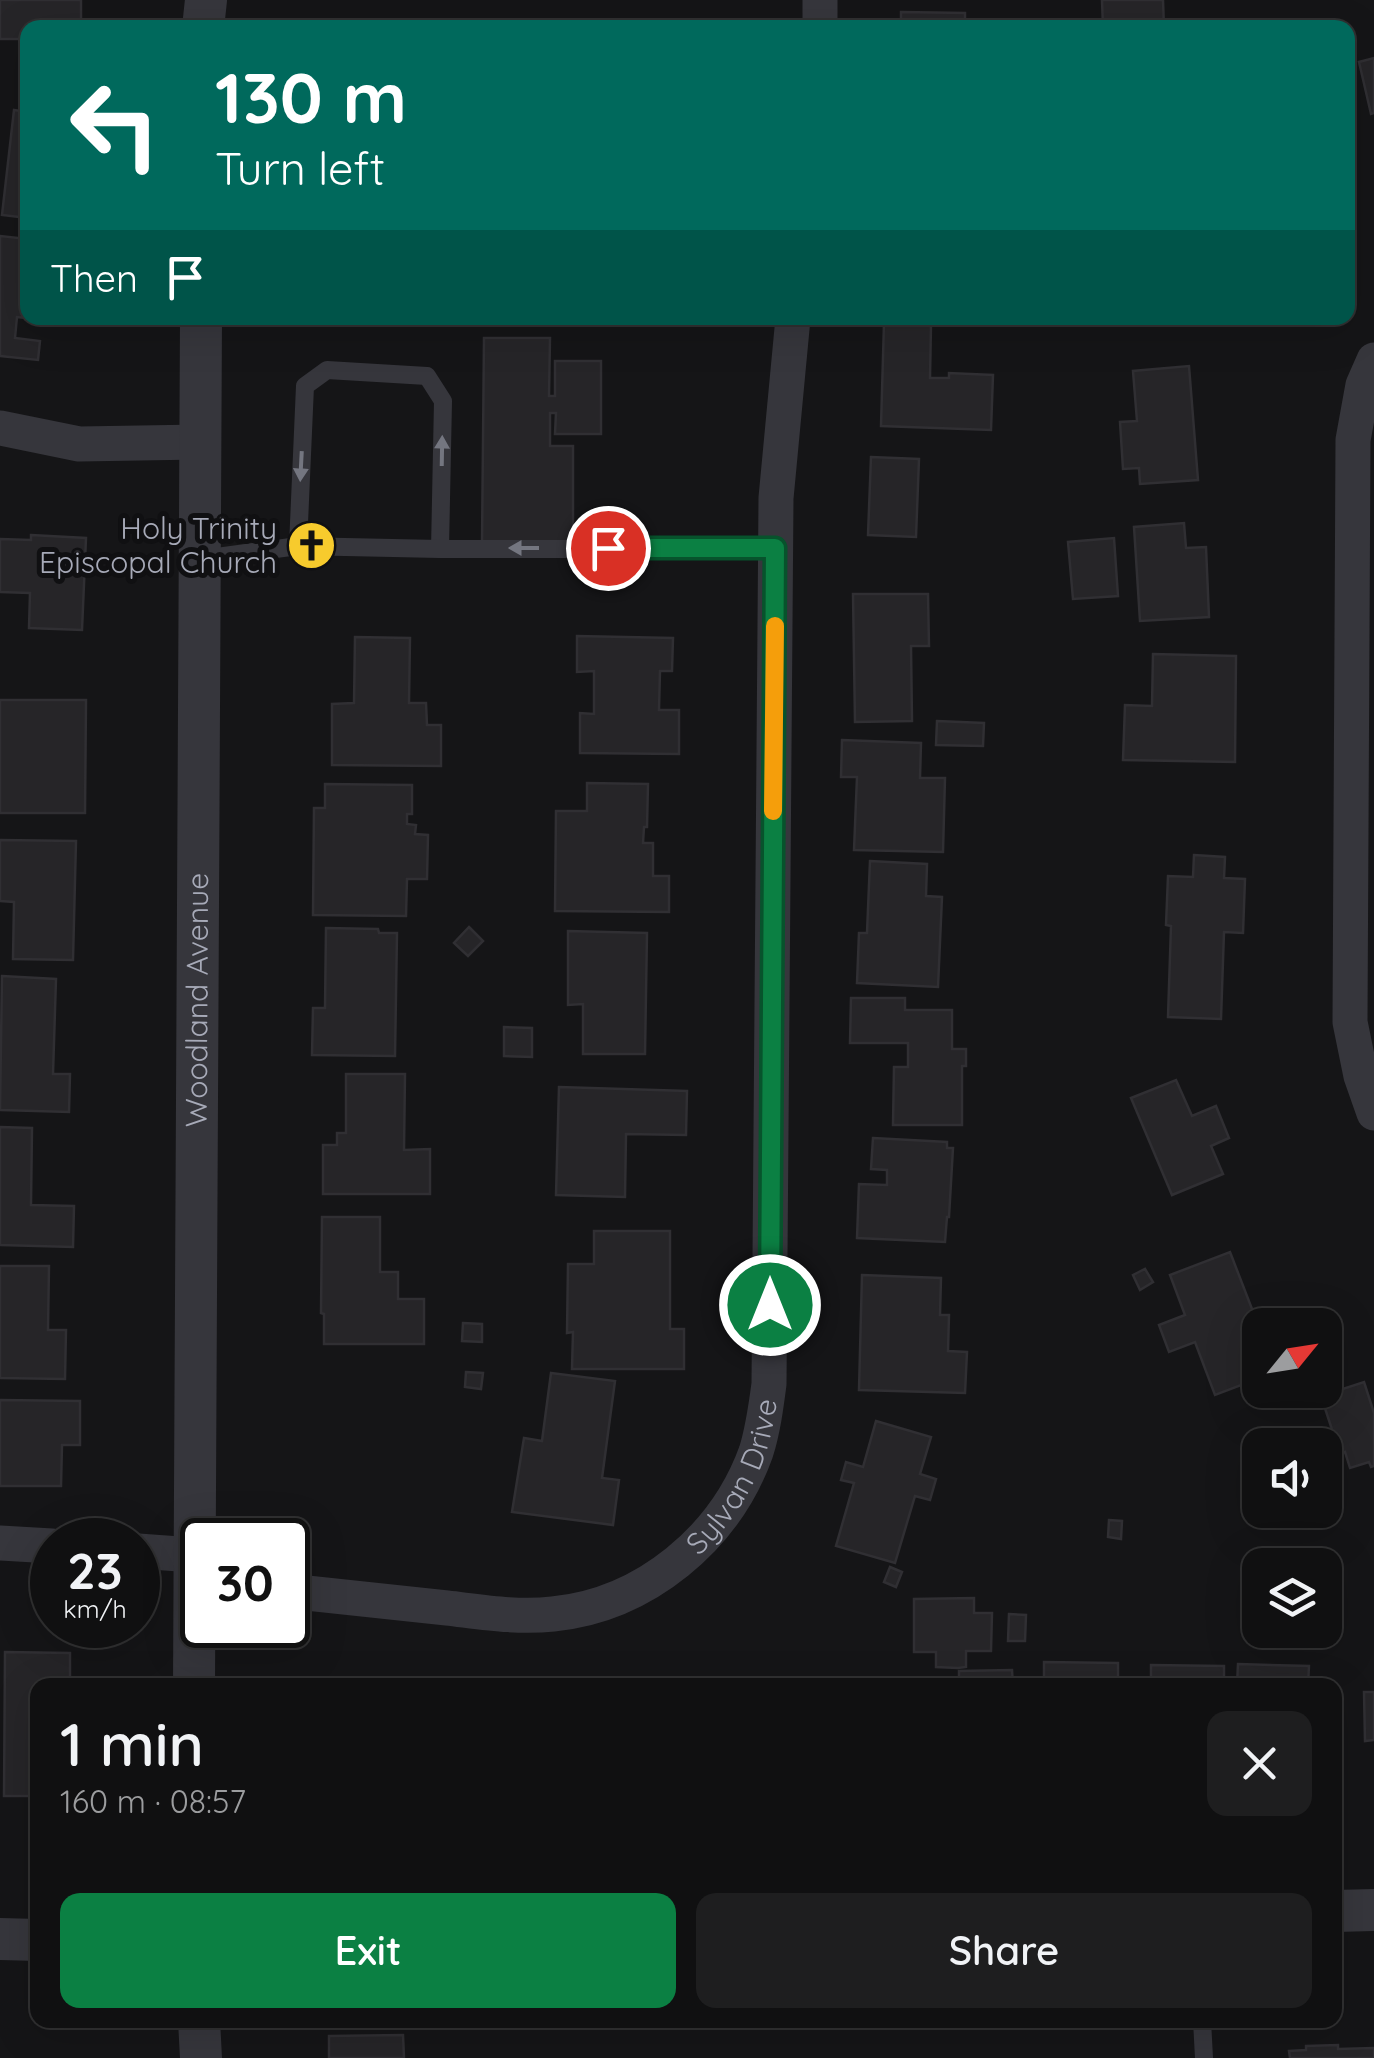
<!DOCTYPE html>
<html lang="en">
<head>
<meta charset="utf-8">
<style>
	:root { --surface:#101011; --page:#1e1e1f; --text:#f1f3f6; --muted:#9c9d9f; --line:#303031; --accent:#0b8043 }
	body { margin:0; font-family:Quicksand,sans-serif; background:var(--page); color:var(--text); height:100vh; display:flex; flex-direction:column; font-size:38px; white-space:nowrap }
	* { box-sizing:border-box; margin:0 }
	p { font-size:32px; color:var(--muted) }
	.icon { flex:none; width:55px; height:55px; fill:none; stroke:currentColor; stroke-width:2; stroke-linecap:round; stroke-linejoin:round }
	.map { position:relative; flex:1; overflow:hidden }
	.sheet { position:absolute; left:30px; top:1678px; width:1312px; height:350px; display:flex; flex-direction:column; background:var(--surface); border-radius:20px; box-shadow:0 10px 40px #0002,0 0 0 2px var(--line) }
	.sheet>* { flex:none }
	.hud { position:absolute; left:20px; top:20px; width:1335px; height:305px; border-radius:20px; box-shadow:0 10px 40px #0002,0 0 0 2px var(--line); background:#00695c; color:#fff; overflow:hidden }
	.needle { width:65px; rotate:60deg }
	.tools { position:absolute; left:1242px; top:1308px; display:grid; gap:20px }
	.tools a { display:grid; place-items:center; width:100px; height:100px; border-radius:20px; background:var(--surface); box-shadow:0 10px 40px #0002,0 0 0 2px var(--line); font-size:50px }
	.speed { position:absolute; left:30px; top:1518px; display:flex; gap:20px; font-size:50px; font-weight:700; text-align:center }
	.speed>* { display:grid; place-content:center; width:130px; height:130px; border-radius:50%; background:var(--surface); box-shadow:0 10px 40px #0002,0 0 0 2px var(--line); line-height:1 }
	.speed small { font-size:25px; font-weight:400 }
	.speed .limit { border:5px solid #111; border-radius:15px; background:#fff; color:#111 }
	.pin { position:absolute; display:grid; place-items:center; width:85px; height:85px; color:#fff; margin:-42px; border:5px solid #fff; border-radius:50%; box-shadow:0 2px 10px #0007 }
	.me { position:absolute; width:110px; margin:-55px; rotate:0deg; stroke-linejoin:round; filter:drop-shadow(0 0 8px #0008) }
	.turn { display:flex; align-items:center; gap:35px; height:210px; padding:0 30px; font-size:45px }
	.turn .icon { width:130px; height:130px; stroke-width:2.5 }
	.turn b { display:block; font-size:70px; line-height:85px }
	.then { display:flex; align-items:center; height:95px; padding:0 30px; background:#0003; gap:20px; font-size:38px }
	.round { display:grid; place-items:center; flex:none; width:105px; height:105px; border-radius:20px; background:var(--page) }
	.head { display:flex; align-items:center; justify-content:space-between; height:170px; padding:0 30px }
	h1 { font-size:60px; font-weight:600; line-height:75px }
	.button { display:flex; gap:20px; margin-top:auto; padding:20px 30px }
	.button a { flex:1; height:115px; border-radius:20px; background:var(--accent); color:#fff; font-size:40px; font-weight:600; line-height:115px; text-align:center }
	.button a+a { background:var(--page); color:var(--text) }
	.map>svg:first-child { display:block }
	.building { fill:#262528; stroke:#302f33; stroke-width:2.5 }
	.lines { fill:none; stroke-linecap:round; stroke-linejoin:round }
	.service { stroke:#36363c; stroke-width:18 }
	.minor { stroke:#36363c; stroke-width:35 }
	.tertiary { stroke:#36363c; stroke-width:42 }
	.oneway { fill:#747680 }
	.route-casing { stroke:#07532c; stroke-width:25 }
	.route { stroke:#0b8043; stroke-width:18 }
	.slow { stroke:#f59e0b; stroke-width:18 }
	.labels { text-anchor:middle; stroke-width:10; stroke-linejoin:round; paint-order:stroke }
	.poi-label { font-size:30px; fill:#a7aab8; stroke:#101012; text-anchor:end }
	.street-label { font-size:30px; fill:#a7aab8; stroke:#101012 }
</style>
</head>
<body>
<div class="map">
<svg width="1374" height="2058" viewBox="0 0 1374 2058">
	<rect width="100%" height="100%" fill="#151517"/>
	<g class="building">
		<path d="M 0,0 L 81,0 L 81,28 L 28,28 L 28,39 L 0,39 Z"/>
		<path d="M 1102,0 L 1163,0 L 1164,28 L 1103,28 Z"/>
		<path d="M 901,12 L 965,13 L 965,28 L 901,28 Z"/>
		<path d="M 1374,58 L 1374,113 L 1371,114 L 1359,62 Z"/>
		<path d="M 14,110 L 28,112 L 28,218 L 2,215 Z"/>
		<path d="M 0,236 L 28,239 L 27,318 L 17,317 L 15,338 L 40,341 L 38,360 L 0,356 Z"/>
		<path d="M 884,323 L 931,325 L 930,378 L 949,378 L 949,373 L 993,375 L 991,430 L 881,426 Z"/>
		<path d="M 484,338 L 550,338 L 549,396 L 555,396 L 555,361 L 601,361 L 601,434 L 555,434 L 556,413 L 550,413 L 550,446 L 573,446 L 573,542 L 482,544 Z"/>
		<path d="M 1189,366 L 1198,480 L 1140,484 L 1139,468 L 1123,469 L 1120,422 L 1137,421 L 1133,371 Z"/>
		<path d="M 871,457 L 919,459 L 916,537 L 868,535 Z"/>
		<path d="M 1184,523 L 1186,548 L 1206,547 L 1209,617 L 1140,621 L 1134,527 Z"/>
		<path d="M 31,535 L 86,538 L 82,630 L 29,628 L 30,593 L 0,592 L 0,539 L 31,540 Z"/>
		<path d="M 1114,538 L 1118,596 L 1073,599 L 1068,542 Z"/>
		<path d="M 853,594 L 928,594 L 929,646 L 911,646 L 912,721 L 855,722 Z"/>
		<path d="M 577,636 L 673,638 L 672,671 L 660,671 L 659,710 L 679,710 L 679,754 L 580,753 L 580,713 L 594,714 L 594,671 L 577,672 Z"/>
		<path d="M 355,637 L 410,638 L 409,703 L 426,703 L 427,725 L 441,725 L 441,766 L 332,765 L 332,704 L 354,703 Z"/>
		<path d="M 1153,654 L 1236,656 L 1235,762 L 1123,760 L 1125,705 L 1152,706 Z"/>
		<path d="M 0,700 L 86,700 L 85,813 L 0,813 Z"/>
		<path d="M 937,721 L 984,723 L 983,746 L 936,745 Z"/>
		<path d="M 842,740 L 921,743 L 920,778 L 945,778 L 943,852 L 854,850 L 857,777 L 841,777 Z"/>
		<path d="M 587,783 L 648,784 L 647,827 L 644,827 L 643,843 L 653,843 L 653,876 L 669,876 L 669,912 L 555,911 L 556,811 L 587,811 Z"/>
		<path d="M 325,784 L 412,785 L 412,814 L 407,814 L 407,824 L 416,825 L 415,834 L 428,835 L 427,879 L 407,879 L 406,916 L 313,915 L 314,808 L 325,808 Z"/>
		<path d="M 0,840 L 76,841 L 73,960 L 13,959 L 14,902 L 0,901 Z"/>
		<path d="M 1194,855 L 1225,857 L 1224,878 L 1245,879 L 1243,933 L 1224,932 L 1221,1019 L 1168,1017 L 1171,926 L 1166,925 L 1168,876 L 1193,877 Z"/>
		<path d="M 870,861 L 927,864 L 926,896 L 942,897 L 938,987 L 857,983 L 859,933 L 867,933 Z"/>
		<path d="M 469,927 L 483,941 L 468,956 L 454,943 Z"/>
		<path d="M 326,928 L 378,929 L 379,933 L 397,933 L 395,1056 L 312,1055 L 313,1008 L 325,1008 Z"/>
		<path d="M 568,931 L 647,933 L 645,1054 L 583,1054 L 583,1004 L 568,1005 Z"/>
		<path d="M 2,976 L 56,979 L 53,1074 L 70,1074 L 69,1112 L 0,1110 Z"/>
		<path d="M 851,998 L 905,998 L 905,1010 L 952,1010 L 952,1049 L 966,1049 L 966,1066 L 962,1066 L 962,1125 L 893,1125 L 894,1067 L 908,1067 L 908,1043 L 850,1043 Z"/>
		<path d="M 504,1027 L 532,1028 L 532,1057 L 504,1056 Z"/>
		<path d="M 346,1074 L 405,1074 L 404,1150 L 430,1149 L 430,1194 L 323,1194 L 323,1145 L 337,1145 L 337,1133 L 346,1133 Z"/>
		<path d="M 1176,1080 L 1192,1116 L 1216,1106 L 1229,1138 L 1211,1146 L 1223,1174 L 1172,1195 L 1131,1098 Z"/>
		<path d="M 559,1087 L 687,1091 L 686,1135 L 626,1134 L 625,1197 L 556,1195 Z"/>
		<path d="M 0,1127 L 32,1128 L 31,1205 L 74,1206 L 73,1247 L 0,1245 Z"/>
		<path d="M 873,1138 L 947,1142 L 947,1148 L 953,1148 L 949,1217 L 947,1217 L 945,1242 L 857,1238 L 859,1184 L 887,1185 L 887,1170 L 871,1169 Z"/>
		<path d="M 322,1217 L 380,1217 L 380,1272 L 398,1272 L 398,1299 L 424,1299 L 424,1344 L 324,1344 L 324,1314 L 321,1313 Z"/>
		<path d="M 594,1231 L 670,1231 L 670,1329 L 684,1329 L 684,1369 L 572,1369 L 573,1332 L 567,1333 L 568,1264 L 594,1264 Z"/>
		<path d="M 1230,1252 L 1257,1322 L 1266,1319 L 1268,1325 L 1260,1325 L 1260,1378 L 1215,1395 L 1195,1342 L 1169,1352 L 1159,1325 L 1185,1315 L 1170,1275 Z"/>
		<path d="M 0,1266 L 49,1266 L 48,1330 L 66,1330 L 65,1379 L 0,1378 Z"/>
		<path d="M 1145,1269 L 1153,1282 L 1140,1290 L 1133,1275 Z"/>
		<path d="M 862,1275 L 941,1278 L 940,1315 L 949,1315 L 948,1351 L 967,1352 L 965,1393 L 859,1390 Z"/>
		<path d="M 463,1323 L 482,1324 L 482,1342 L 462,1341 Z"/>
		<path d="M 466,1372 L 483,1373 L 481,1389 L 465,1387 Z"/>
		<path d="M 551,1373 L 615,1381 L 602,1478 L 619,1480 L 613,1525 L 512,1512 L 524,1438 L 542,1441 Z"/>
		<path d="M 1364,1382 L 1374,1413 L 1374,1466 L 1371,1467 L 1369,1462 L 1350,1468 L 1345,1452 L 1340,1454 L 1321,1396 Z"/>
		<path d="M 0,1400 L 80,1401 L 80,1445 L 62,1445 L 61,1486 L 0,1486 Z"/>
		<path d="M 876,1421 L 931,1437 L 920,1474 L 936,1479 L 930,1500 L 915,1496 L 895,1563 L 836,1546 L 854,1483 L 841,1480 L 846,1462 L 863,1467 Z"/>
		<path d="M 1109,1520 L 1122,1521 L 1121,1539 L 1108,1537 Z"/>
		<path d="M 890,1567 L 902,1572 L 896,1587 L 884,1582 Z"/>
		<path d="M 974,1598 L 974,1613 L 992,1613 L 991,1651 L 966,1651 L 966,1667 L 958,1668 L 936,1667 L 936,1652 L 914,1652 L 914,1599 Z"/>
		<path d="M 1254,1610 L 1260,1610 L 1260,1630 L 1273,1630 L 1273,1637 L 1254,1638 Z"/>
		<path d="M 1009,1614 L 1026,1615 L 1025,1641 L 1008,1641 Z"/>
		<path d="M 5,1652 L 70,1653 L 70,1685 L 38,1685 L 38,1796 L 4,1796 Z"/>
		<path d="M 1044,1662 L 1118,1663 L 1118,1685 L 1044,1685 Z"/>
		<path d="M 1238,1664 L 1309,1666 L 1308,1685 L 1237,1685 Z"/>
		<path d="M 1151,1665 L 1224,1666 L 1224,1685 L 1151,1685 Z"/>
		<path d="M 1012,1670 L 1013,1685 L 959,1685 L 959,1671 Z"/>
		<path d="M 1364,1692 L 1374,1692 L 1374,1740 L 1365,1741 Z"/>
		<path d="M 403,2035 L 404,2058 L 329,2058 L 329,2036 Z"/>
		<path d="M 1338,2045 L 1338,2049 L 1374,2048 L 1374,2058 L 1290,2058 L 1289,2051 L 1306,2050 L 1306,2046 Z"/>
	</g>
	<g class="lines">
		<g class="service">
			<path d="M 298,546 L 305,386 L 327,370 L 427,376 L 443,401 L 440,549"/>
			<path d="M 202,559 L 298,546 L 440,549 L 775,549"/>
			<path d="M 1202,2020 L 1204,2058"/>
		</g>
		<g class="minor">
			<path d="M 820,0 L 820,28"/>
			<path d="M 1374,360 L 1363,385 L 1353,440 L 1350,1022 L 1361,1076 L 1374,1113"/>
			<path d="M 0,428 L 79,444 L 200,442"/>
			<path d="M 0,1543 L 52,1546"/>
			<path d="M 138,1551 L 193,1555"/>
			<path id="s1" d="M 288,1591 C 341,1597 394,1602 447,1608 C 482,1612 517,1618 553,1614 C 645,1605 725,1538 756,1452 C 763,1430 766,1407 769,1384 L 776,498 L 793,318"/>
		</g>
		<g class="tertiary">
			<path d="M 203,28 L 206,0"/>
			<path id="s2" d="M 194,1685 L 201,318"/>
			<path d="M 1335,1911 L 1374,1910"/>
			<path d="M 0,1939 L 38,1940"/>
			<path d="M 199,2020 L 201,2058"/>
		</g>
	</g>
	<defs><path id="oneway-solid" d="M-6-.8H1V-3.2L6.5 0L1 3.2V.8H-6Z" transform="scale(2.5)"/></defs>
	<g class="oneway">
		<use href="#oneway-solid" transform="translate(442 451) rotate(-89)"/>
		<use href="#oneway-solid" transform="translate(301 466) rotate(93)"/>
		<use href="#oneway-solid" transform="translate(524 548) rotate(180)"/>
	</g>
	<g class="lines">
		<defs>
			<path id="route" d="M 608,548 L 775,548 L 770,1305"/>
		</defs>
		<use href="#route" class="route-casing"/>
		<use href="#route" class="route"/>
		<path class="slow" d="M 773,811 L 775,626"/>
	</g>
	<defs>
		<symbol id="church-disc" viewBox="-11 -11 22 22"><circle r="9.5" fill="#f7cb2d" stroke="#101012"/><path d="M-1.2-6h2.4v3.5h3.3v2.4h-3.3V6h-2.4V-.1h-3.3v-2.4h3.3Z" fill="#111"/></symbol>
	</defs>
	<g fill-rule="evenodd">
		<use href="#church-disc" x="284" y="518" width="55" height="55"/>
	</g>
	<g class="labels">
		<g class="poi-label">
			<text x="277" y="539">Holy Trinity<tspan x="277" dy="34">Episcopal Church</tspan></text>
		</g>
		<g class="street-label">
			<text dy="10" stroke="none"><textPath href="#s2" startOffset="685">Woodland Avenue</textPath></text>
			<text dy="10" stroke="none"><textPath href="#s1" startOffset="508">Sylvan Drive</textPath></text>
		</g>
	</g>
</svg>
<div class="tools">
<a><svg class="needle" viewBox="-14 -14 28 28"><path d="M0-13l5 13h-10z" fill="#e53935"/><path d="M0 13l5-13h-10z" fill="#9c9d9f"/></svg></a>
<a><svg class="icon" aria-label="sound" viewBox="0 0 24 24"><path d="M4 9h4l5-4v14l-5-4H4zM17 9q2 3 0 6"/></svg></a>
<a><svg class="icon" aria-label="layers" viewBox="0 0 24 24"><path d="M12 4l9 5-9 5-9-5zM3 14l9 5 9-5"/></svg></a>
</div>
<div class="speed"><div>23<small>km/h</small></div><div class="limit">30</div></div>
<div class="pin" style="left:608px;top:548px;background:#d93025"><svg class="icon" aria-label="arrive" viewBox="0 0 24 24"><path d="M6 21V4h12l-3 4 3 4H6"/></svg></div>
<svg class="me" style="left:770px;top:1305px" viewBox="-20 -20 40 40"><circle r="17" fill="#0b8043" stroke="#fff" stroke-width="3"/><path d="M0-11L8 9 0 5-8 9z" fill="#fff"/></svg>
<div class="hud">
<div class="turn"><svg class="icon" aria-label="left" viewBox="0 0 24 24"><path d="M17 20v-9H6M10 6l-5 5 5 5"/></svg><div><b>130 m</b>Turn left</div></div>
<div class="then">Then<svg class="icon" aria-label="arrive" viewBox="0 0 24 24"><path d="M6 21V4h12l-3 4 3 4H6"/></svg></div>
</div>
<section class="sheet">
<div class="head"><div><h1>1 min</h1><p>160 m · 08:57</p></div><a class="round"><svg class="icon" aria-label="close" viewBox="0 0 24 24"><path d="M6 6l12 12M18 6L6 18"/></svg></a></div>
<div class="button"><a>Exit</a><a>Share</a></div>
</section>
</div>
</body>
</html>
